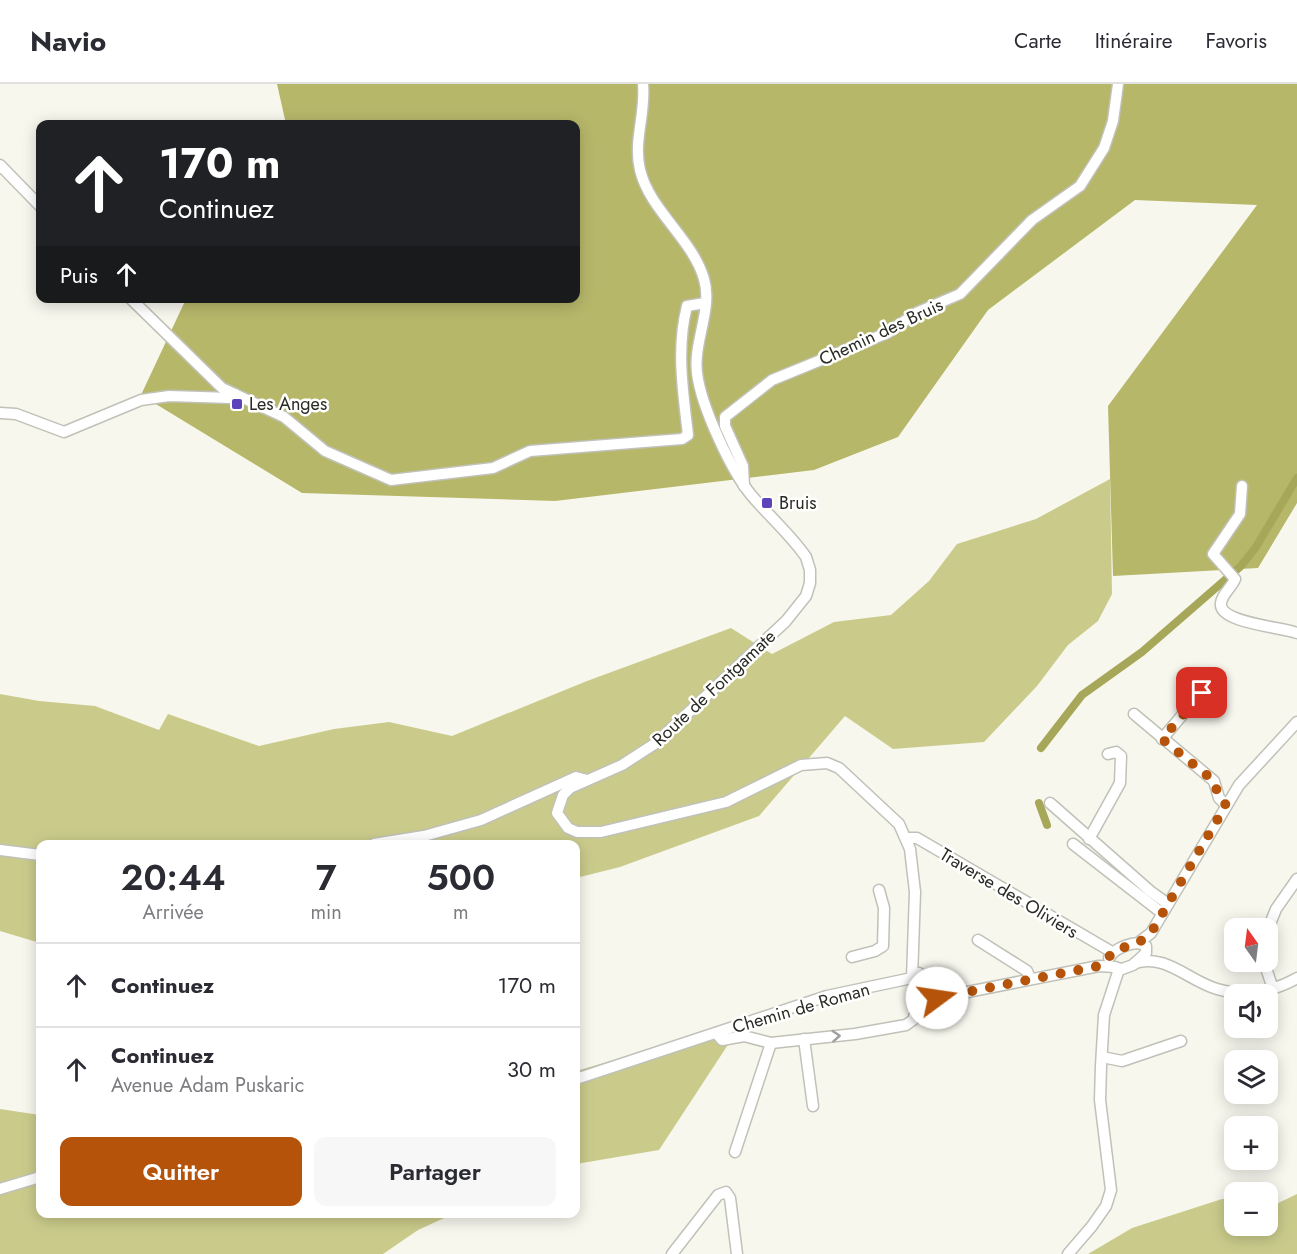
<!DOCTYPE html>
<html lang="fr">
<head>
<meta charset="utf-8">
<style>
	:root { --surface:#fff; --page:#f7f7f7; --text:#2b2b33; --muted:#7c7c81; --line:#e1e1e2; --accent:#b45309 }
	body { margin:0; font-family:Jost,sans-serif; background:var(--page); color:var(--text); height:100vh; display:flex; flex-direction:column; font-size:22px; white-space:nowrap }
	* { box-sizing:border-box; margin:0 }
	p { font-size:20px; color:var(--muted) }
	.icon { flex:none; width:33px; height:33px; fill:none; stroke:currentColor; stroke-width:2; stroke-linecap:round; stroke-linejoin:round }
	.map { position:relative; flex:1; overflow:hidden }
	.panel { position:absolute; left:36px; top:756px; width:544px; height:378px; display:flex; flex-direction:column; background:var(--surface); border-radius:12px; box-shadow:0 3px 15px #0003 }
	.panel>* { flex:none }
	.banner { position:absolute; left:36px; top:36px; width:544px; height:183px; border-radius:12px; box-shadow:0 3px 15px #0003; background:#202124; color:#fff; overflow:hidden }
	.needle { width:39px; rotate:346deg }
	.controls { position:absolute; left:1224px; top:834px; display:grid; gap:12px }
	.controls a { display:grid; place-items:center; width:54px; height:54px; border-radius:12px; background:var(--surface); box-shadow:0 3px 15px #0003; font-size:30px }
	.pin { position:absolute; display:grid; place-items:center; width:51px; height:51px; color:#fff; margin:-26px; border-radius:12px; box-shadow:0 3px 9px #0006 }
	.me { position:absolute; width:66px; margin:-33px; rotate:76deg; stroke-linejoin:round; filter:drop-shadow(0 0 4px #0008) }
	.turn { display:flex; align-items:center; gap:21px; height:126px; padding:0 24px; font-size:27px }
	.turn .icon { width:78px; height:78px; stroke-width:2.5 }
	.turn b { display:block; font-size:42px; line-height:51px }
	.then { display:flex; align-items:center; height:57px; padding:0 24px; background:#0003; gap:12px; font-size:22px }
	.eta { display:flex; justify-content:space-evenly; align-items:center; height:102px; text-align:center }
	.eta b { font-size:36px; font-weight:600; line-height:42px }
	.button { display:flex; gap:12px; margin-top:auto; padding:12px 24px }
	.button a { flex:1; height:69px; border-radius:12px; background:var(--accent); color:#fff; font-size:24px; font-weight:600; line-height:69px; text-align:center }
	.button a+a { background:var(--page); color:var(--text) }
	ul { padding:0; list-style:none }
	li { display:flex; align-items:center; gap:18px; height:84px; padding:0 24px; border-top:2px solid var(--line) }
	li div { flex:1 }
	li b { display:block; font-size:22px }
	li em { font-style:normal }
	header { display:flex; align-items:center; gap:36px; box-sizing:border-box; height:84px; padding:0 30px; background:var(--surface); border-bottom:2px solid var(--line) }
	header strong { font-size:28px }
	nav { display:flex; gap:33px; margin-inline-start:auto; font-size:21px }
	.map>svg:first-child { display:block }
	.green { fill:#cacb8b }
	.forest { fill:#b7b76a }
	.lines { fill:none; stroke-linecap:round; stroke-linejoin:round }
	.canal { stroke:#a7a75a; stroke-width:8 }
	.minor-casing { stroke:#c0c1b8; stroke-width:13 }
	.minor { stroke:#fff; stroke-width:10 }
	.oneway { stroke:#9f9f9e }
	.route { stroke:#b45309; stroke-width:10; stroke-dasharray:0 18 }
	.poi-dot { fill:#5f43bb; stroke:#fffffe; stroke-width:2 }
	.labels { text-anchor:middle; stroke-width:5; stroke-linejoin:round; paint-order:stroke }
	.street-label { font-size:18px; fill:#2a2a27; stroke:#fffffe }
	.poi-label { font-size:18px; fill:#2a2a27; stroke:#fffffe; text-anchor:start }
</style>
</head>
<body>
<header>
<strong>Navio</strong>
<nav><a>Carte</a><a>Itinéraire</a><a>Favoris</a></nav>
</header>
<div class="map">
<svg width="1297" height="1170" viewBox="0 0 1297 1170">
	<rect width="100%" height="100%" fill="#f7f7ee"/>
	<g class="green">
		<path d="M 1110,395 L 1112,510 L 1098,537 L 1068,561 L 1037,602 L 984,658 L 893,665 L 845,632 L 759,732 L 620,783 L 576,794 L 576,760 L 40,760 L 40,859 L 0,847 L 0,610 L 39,617 L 95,622 L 159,646 L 168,630 L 259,662 L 334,645 L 389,638 L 452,652 L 587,597 L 731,544 L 772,570 L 834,538 L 891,531 L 929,497 L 957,460 L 1036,435 Z"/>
		<path d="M 735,950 L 659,1066 L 576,1080 L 576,987 L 624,973 Z"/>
		<path d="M 0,1025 L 40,1031 L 40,1130 L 453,1130 L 418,1146 L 383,1170 L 0,1170 Z"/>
		<path d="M 1297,1110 L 1297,1170 L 1088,1170 L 1132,1144 L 1222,1115 L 1234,1115 L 1234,1142 L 1268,1142 L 1268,1124 Z"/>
	</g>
	<path class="forest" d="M 277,0 L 1297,0 L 1297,419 L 1258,484 L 1113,492 L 1108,322 L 1257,121 L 1135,116 L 988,226 L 898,353 L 814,386 L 555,417 L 302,409 L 141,311 L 186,215 L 576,214 L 576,40 L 286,40 Z"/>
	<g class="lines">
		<g class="canal">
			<path d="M 1041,664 L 1082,611 L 1142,568 L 1241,482 L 1256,463 L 1297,394"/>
			<path d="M 1039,719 L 1047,741"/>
		</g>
		<defs>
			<g id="minor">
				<path d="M 643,0 C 646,29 633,57 640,86 C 650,127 692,154 704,195 C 713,225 693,258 697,289 C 701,322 731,387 752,412 C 770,433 791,451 806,473 L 810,486 L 810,499 L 806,512 L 786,537 L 656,659 L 622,681 L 570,704 L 563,711 L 557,729 L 568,744 L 577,748 L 601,748 L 726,718 L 801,681 L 827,679 L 839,684 L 899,740 L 910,765 L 915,808 L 912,894 L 922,909 L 937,914 L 1099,882 L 1115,883"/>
				<path d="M 0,81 L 40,122"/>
				<path d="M 130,214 L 222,304 L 284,333 L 325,367 L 391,396 L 493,384 L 530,367 L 682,355 L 688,351 C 683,307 676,265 687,222 L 705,219"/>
				<path d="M 0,329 L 16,330 L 64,348 L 141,316 L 169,312 L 231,314 L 235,310"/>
				<path d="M 744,402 L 743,382 L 725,342 L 725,333 L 772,296 L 887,249 L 918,228 L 960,210 L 1032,136 L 1080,102 L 1104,64 L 1113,37 L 1118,0"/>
				<path d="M 1242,402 L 1240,430 L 1213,470 L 1235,495 C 1232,503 1222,510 1221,519 C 1218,539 1282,543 1297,549"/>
				<path d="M 1134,630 L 1214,697 L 1219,714 L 1226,721"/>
				<path d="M 1162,655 L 1201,609"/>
				<path d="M 1050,719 L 1150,807 L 1168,820"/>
				<path d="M 906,754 L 917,754 L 1112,868"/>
				<path d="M 1089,755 L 1120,699 L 1121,672 L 1116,668 L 1108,670"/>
				<path d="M 374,760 L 424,752 L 481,736 L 576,693 L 587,696"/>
				<path d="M 1073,760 L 1162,829"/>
				<path d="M 0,766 L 40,771"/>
				<path d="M 1268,845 L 1276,825 L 1297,795"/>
				<path d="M 978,856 L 1027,887 L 1030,894"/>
				<path d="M 1138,859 L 1151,849 L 1239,701 L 1297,638"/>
				<path d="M 852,873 L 875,867 L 883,862 L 884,824 L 879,806"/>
				<path d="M 1109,874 C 1114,864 1136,855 1146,862 L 1146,869 L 1133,881 L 1122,885 L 1114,883"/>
				<path d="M 1264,878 L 1273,905"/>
				<path d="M 1135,879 C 1165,869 1189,897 1217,905 C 1243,913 1273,908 1297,894"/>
				<path d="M 919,889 C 925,902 935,907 949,907"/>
				<path d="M 716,949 L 722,956 L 744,952 L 771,959 L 855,950 L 906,941 L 913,936 L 919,918 L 931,913"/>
				<path d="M 804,955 L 813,1022"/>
				<path d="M 1102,973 L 1122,977 L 1181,957"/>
				<path d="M 576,995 L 827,912 L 912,894 L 922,895"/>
				<path d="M 735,1068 L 771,959"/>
				<path d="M 0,1105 L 40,1093"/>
				<path d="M 672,1170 L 718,1111 L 726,1108 L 730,1114 L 737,1170"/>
				<path d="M 1068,1170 L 1092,1142 L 1106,1122 L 1111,1106 L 1100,1016 L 1101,982 L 1104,931 L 1119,885"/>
			</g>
		</defs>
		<use href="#minor" class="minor-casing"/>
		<use href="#minor" class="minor"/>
	</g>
	<defs><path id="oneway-chevron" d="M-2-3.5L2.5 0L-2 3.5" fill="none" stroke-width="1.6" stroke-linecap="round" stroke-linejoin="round" transform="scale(1.5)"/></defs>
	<use class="oneway" href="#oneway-chevron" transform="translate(836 952) rotate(-4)"/>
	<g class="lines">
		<path class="route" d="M 937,914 L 1099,882 L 1107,876 L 1113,867 L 1138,859 L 1151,849 L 1226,721 L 1219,714 L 1214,697 L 1162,655 L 1202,609"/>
	</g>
	<g class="poi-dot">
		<rect x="231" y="314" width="12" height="12" rx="3"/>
		<rect x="761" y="413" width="12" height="12" rx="3"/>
	</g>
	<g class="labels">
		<g class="street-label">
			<text transform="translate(881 248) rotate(-25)" y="6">Chemin des Bruis</text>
			<text transform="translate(714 604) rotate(-43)" y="6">Route de Fontgamate</text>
			<text transform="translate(1009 809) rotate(31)" y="6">Traverse des Oliviers</text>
			<text transform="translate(801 924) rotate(-16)" y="6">Chemin de Roman</text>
		</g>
		<g class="poi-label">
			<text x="249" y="326">Les Anges</text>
			<text x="779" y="425">Bruis</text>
		</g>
	</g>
</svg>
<div class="controls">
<a><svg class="needle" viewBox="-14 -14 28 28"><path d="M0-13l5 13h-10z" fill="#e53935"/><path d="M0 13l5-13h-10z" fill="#7c7c81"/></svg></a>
<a><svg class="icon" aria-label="sound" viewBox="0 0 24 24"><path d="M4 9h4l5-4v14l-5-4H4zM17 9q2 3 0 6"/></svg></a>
<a><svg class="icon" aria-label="layers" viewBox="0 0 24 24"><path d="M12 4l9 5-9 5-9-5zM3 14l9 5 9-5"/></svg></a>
<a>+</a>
<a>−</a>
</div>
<div class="pin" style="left:1202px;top:609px;background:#d93025"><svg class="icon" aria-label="arrive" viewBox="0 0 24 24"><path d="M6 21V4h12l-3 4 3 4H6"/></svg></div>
<svg class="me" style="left:937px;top:914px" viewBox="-20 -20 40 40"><circle r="19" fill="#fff"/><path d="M0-13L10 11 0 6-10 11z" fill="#b45309"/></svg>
<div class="banner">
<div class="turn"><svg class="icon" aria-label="ahead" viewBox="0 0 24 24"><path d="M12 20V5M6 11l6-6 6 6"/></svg><div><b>170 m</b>Continuez</div></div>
<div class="then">Puis<svg class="icon" aria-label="ahead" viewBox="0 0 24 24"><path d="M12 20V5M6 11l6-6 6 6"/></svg></div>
</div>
<section class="panel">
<div class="eta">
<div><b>20:44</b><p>Arrivée</p></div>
<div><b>7</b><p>min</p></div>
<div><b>500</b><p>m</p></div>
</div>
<ul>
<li><svg class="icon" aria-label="ahead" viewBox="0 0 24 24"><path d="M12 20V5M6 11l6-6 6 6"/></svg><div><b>Continuez</b></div><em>170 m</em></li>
<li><svg class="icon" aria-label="ahead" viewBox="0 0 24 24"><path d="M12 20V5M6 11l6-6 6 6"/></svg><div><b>Continuez</b><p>Avenue Adam Puskaric</p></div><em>30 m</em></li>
</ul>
<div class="button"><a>Quitter</a><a>Partager</a></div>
</section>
</div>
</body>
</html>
